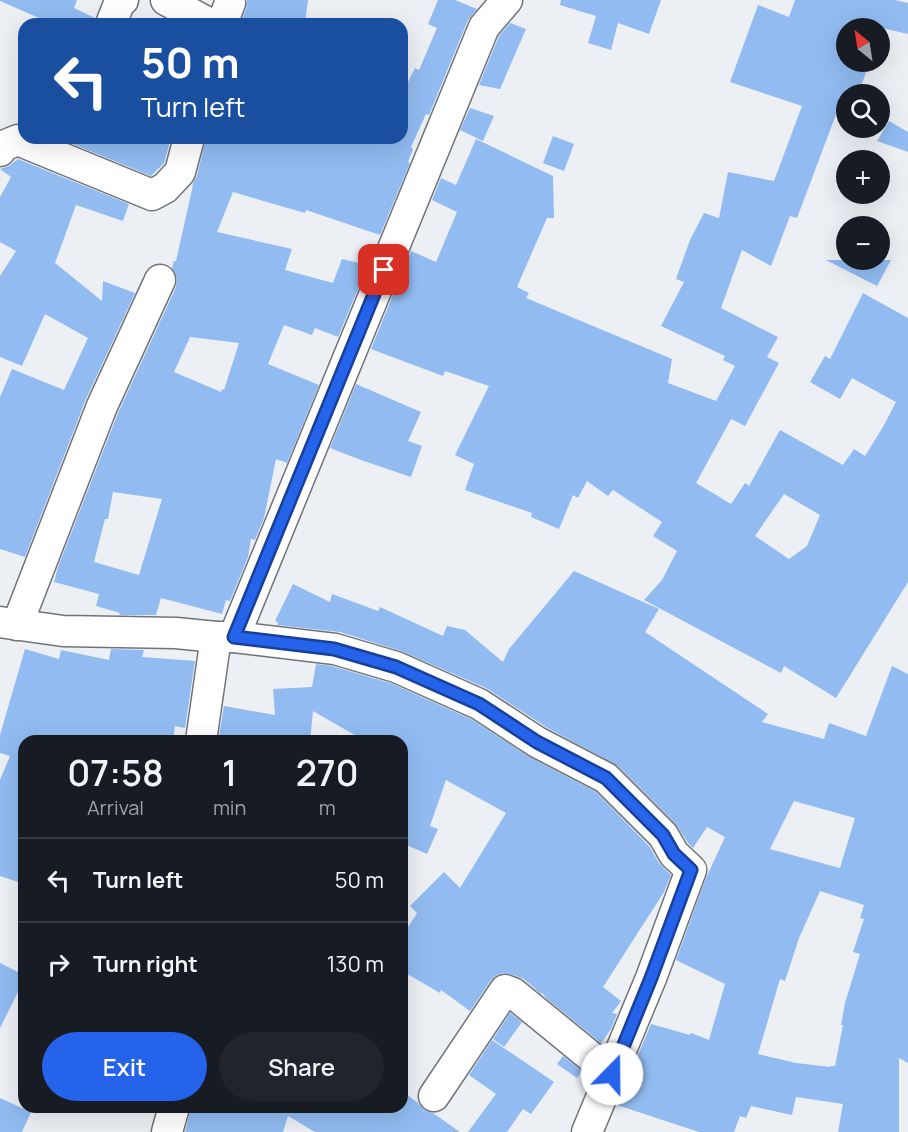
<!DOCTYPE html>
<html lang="en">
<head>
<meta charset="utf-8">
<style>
	:root { --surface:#171b24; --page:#20242c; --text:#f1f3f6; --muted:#9ea1a6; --line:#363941; --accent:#2563eb }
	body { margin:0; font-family:Manrope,sans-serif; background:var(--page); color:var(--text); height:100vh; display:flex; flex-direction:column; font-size:22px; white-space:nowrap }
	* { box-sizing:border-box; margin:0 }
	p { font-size:20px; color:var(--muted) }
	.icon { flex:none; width:33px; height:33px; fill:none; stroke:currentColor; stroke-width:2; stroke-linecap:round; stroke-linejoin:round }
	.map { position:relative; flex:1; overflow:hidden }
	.drawer { position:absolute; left:18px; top:735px; width:390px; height:378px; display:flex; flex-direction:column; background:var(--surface); border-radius:18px; box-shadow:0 6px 24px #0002 }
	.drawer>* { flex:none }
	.top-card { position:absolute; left:18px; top:18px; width:390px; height:126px; border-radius:18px; box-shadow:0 6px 24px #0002; background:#1a4fa0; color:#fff; overflow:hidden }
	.needle { width:39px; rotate:330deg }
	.controls { position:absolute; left:836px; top:18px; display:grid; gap:12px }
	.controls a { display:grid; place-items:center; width:54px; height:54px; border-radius:50%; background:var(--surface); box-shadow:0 6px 24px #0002; font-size:30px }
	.pin { position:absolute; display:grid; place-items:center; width:51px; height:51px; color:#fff; margin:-26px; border-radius:12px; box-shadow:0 3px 9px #0006 }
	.me { position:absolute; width:66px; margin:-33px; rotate:22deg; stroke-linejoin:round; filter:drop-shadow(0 0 4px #0008) }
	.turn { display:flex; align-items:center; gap:21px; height:126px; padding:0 24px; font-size:27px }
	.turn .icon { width:78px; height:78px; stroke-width:2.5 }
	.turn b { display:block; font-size:42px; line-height:51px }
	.eta { display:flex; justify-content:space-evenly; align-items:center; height:102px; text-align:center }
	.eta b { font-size:36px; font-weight:600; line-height:42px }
	.button { display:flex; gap:12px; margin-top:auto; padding:12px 24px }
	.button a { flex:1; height:69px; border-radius:36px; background:var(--accent); color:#fff; font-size:24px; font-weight:600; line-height:69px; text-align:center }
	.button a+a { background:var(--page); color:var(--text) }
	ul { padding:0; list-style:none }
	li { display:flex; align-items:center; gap:18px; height:84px; padding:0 24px; border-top:2px solid var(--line) }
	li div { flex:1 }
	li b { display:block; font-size:22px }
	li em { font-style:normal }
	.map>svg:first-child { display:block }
	.building { fill:#91bbf1; fill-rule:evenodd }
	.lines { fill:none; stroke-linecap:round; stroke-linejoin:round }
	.street-casing { stroke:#707378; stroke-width:33 }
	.street { stroke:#fff; stroke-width:30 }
	.route-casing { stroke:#184099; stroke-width:15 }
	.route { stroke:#2563eb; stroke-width:10 }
</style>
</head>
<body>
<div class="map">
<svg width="908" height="1132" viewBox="0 0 908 1132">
	<rect width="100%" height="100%" fill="#ecf0f5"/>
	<g class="building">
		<path d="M 0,0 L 77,0 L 74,8 L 95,18 L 94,24 L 53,24 L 0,1 Z"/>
		<path d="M 247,0 L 308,0 L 305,24 L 240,24 L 246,9 Z"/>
		<path d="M 438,0 L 455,0 L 477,9 L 468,20 L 429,115 L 426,114 L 411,147 L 413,149 L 408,162 L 410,163 L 380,235 L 306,210 L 305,213 L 233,192 L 217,232 L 292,249 L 285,270 L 333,283 L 342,259 L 368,265 L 338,337 L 315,328 L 312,335 L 284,325 L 268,364 L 319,385 L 287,463 L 276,459 L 264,518 L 255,540 L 251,539 L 248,557 L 230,601 L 226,600 L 222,614 L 161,598 L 156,615 L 119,615 L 120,613 L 96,606 L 99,594 L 54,582 L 58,567 L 118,413 L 176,287 L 177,278 L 172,268 L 174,261 L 176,261 L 193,185 L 192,185 L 197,176 L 206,138 L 402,138 L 402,84 L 406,86 L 415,68 L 419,70 L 437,28 L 428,24 ZM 190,337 L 239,343 L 224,390 L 222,389 L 221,392 L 174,372 ZM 113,492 L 162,499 L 139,575 L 94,562 L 105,519 L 108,519 Z"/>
		<path d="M 561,0 L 661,0 L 649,34 L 618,23 L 611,50 L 588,43 L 596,16 L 560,5 Z"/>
		<path d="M 795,0 L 895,0 L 908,3 L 908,34 L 882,28 L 879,37 L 879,28 L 846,28 L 846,62 L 870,62 L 858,94 L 846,94 L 846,106 L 840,104 L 797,218 L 790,216 L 771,266 L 742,250 L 721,308 L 778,337 L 767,357 L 779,363 L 745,426 L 731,419 L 696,483 L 731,504 L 745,483 L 749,486 L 780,430 L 843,465 L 854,449 L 865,456 L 883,427 L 896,402 L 852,378 L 840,399 L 810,382 L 825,356 L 830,359 L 863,293 L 908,318 L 908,582 L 836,698 L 784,666 L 781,673 L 644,600 L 662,580 L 677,551 L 653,536 L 662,522 L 613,490 L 608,496 L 587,481 L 578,498 L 573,495 L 559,529 L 531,517 L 532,513 L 465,490 L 474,464 L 455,455 L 489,386 L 445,371 L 443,376 L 371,349 L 411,251 L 436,262 L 457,212 L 432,200 L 441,178 L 456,185 L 476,139 L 553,176 L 554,218 L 547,218 L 517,287 L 529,293 L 526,298 L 672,359 L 668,383 L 716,401 L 735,366 L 723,360 L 725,356 L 661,326 L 684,282 L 676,279 L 690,240 L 704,213 L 719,218 L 728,172 L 774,181 L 802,106 L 730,82 L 758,5 L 789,17 ZM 784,494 L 820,515 L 807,546 L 789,559 L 755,536 Z"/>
		<path d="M 510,23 L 526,29 L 500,89 L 479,85 L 499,36 Z"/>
		<path d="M 470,108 L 494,116 L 483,141 L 460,130 Z"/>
		<path d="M 889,121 L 908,132 L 908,152 L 877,141 Z"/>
		<path d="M 553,136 L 574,144 L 564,171 L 543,163 Z"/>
		<path d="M 76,138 L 171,138 L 164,163 L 151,176 L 73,144 Z"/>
		<path d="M 18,159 L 129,204 L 123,221 L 76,205 L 55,263 L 102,301 L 103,281 L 135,293 L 86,399 L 25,557 L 0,549 L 0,397 L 12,369 L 64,390 L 88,338 L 45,314 L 22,366 L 0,357 L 0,276 L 16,251 L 0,242 L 0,197 L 11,177 L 0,169 L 9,166 Z"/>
		<path d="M 826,260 L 891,260 L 877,286 Z"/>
		<path d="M 356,384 L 421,412 L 408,441 L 422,446 L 411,477 L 361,460 L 330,448 Z"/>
		<path d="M 574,571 L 659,609 L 645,632 L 768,714 L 762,722 L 824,739 L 829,723 L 866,736 L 892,666 L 908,674 L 908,1063 L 899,1058 L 899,1132 L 838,1132 L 843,1104 L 796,1097 L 792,1115 L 751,1106 L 746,1118 L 740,1116 L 734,1132 L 699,1132 L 617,1105 L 651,1024 L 690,1035 L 691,1033 L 709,1040 L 725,984 L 676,960 L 706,878 L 725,837 L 707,827 L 693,848 L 688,843 L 675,823 L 618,766 L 546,727 L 486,688 L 401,651 L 340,632 L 277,625 L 278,622 L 275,621 L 293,584 L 330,602 L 332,594 L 378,611 L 380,607 L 443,636 L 447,626 L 465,630 L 503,662 L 509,649 ZM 794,801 L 855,818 L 840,868 L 770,849 ZM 820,891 L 864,905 L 860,918 L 864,919 L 853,952 L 860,954 L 845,1003 L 841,1025 L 843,1025 L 835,1066 L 830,1066 L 830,1067 L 796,1063 L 758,1054 L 780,979 L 785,981 L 799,938 Z"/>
		<path d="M 25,649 L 59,659 L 61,650 L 109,660 L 111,649 L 144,650 L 142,657 L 195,661 L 185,728 L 175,726 L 173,741 L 24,741 L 24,884 L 0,876 L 0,780 L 10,756 L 0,753 L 0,735 Z"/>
		<path d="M 316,664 L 332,666 L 390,683 L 471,719 L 528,756 L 596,792 L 649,846 L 659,863 L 671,875 L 664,892 L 603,987 L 621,1001 L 612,1013 L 617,1014 L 611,1029 L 601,1043 L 547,999 L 542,993 L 541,994 L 524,979 L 511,974 L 503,973 L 496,975 L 491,980 L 470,1011 L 441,990 L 440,993 L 402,971 L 402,937 L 417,913 L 410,906 L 444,872 L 460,888 L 506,813 L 446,780 L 430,826 L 438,829 L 427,854 L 402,843 L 402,741 L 365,741 L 313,711 L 310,741 L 237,741 L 224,738 L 224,737 L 219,736 L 224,706 L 275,715 L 273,689 L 312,687 Z"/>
		<path d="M 0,963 L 24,975 L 24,980 L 0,1028 Z"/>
		<path d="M 510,1013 L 522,1022 L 504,1047 L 493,1039 Z"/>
		<path d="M 492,1040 L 554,1082 L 531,1114 L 523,1109 L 507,1132 L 468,1132 L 496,1094 L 469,1075 Z"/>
		<path d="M 563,1056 L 582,1071 L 577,1078 L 557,1064 Z"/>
		<path d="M 402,1091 L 418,1103 L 424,1110 L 433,1113 L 460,1132 L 315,1132 L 288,1116 L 283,1132 L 185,1132 L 191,1107 L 402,1107 Z"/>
		<path d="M 0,1098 L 31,1112 L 22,1132 L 0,1132 Z"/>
	</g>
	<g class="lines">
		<defs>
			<g id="street">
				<path d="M 166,0 L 210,24"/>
				<path d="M 111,24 L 120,1 L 123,0"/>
				<path d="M 222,24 L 230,3"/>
				<path d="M 0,151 L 3,146 L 18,140 L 152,195 L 165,188 L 180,172 L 189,138"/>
				<path d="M 0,622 L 63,631 L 176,633 L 216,637 L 234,637 L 335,649 L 396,667 L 479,704 L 537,742 L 606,778 L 663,835 L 674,854 L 691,870 L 651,978 L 587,1132"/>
				<path d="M 17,625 L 102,406 L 160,280"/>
				<path d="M 234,637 L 484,27 L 507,0"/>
				<path d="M 201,741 L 216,637"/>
				<path d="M 434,1096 L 505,990 L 513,993 L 612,1074"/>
				<path d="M 167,1132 L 174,1107"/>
			</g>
		</defs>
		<use href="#street" class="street-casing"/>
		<use href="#street" class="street"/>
	</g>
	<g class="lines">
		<defs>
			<path id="route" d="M 384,270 L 234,637 L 334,649 L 396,667 L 479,704 L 537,742 L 606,778 L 663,835 L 674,854 L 691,870 L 651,978 L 612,1074"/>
		</defs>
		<use href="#route" class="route-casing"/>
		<use href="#route" class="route"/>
	</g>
</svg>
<div class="controls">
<a><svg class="needle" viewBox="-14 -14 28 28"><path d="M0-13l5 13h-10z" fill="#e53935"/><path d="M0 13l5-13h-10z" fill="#9ea1a6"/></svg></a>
<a><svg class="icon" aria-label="search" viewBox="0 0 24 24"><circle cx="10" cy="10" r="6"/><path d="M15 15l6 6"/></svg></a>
<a>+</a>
<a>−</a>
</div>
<div class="pin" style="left:384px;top:270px;background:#d93025"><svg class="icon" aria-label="arrive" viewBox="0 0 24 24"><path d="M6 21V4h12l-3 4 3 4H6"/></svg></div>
<svg class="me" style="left:612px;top:1074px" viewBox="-20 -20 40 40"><circle r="19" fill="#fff"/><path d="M0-13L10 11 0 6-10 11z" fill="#2563eb"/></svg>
<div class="top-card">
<div class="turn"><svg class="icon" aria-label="left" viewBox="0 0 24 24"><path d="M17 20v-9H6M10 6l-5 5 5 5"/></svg><div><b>50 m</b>Turn left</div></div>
</div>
<section class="drawer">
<div class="eta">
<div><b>07:58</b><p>Arrival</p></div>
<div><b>1</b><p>min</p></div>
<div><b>270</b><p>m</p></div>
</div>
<ul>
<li><svg class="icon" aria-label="left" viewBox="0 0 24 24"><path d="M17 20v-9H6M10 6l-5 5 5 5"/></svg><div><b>Turn left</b></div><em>50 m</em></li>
<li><svg class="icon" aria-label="right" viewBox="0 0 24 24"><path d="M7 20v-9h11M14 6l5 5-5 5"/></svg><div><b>Turn right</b></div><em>130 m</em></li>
</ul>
<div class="button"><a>Exit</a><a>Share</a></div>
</section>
</div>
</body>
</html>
